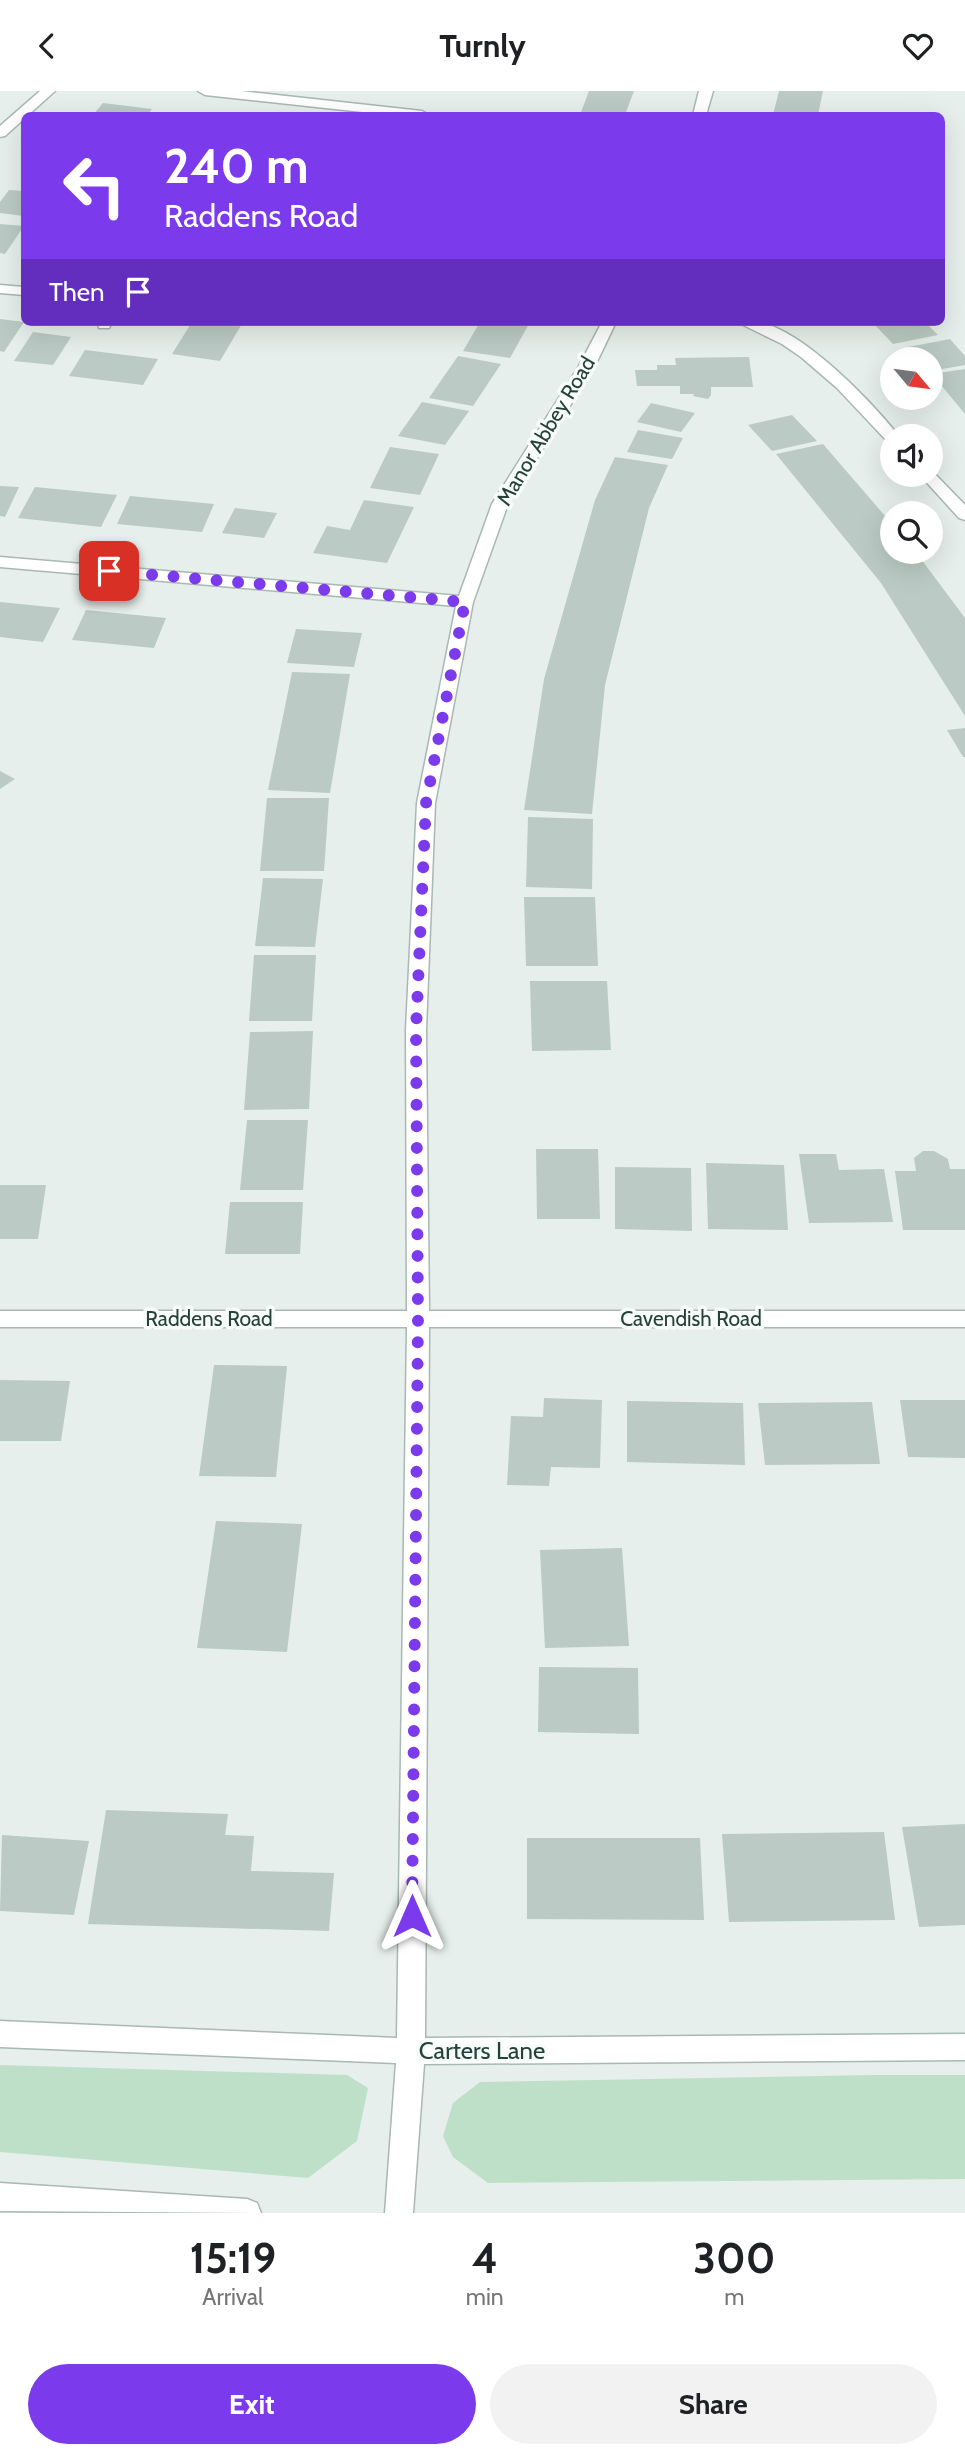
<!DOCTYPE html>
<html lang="en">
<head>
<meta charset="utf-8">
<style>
	:root { --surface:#fff; --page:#f2f2f2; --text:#202124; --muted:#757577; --accent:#7c3aed }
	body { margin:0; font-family:Cabin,sans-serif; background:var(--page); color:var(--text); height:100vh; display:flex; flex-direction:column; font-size:26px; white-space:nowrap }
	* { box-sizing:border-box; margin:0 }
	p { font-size:23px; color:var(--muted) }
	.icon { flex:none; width:38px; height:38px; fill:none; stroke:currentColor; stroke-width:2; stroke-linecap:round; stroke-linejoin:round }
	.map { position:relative; height:2122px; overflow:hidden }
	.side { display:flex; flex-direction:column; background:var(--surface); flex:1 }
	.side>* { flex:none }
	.hud { position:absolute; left:21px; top:21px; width:924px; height:214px; border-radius:10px; box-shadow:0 7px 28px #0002; background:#7c3aed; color:#fff; overflow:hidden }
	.needle { width:46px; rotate:119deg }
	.fabs { position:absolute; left:880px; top:256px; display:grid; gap:14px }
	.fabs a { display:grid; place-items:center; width:63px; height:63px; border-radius:50%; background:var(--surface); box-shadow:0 7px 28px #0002; font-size:35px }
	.pin { position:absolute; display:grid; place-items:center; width:60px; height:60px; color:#fff; margin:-30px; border-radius:14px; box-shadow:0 4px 10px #0006 }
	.me { position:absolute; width:77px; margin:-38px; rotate:0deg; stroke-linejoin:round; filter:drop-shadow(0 0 5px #0008) }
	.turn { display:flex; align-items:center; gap:24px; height:147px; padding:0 28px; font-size:32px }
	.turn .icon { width:91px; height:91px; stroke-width:2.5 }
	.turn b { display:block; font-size:49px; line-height:60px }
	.then { display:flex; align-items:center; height:66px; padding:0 28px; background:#0003; gap:14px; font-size:26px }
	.eta { display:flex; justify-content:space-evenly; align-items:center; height:119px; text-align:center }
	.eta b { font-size:42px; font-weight:700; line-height:49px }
	.button { display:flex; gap:14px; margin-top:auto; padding:14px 28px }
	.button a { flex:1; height:80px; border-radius:42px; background:var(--accent); color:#fff; font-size:28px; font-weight:700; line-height:80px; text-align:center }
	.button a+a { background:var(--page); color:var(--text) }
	header { display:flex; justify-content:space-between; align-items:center; height:91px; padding:0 28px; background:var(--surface); font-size:32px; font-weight:700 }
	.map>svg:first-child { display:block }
	.green { fill:#bfe0c8 }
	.building { fill:#bbcac4 }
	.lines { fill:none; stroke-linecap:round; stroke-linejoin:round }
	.minor-casing { stroke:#a8b8b2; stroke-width:3 }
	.minor { fill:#fff; fill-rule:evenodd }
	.route { stroke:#7c3aed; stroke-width:12; stroke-dasharray:0 21.6 }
	.labels { text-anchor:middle; stroke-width:7; stroke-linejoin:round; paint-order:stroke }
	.street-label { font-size:21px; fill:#24423a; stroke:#f7fbf9 }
	.near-street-label { font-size:24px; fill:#24423a; stroke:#f7fbf9 }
</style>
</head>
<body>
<header><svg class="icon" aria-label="back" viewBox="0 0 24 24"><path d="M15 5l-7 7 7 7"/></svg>Turnly<svg class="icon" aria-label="heart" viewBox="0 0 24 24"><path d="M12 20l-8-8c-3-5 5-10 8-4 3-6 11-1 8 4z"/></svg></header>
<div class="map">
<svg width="965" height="2122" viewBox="0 0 965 2122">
	<rect width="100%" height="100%" fill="#e6efeb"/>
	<g class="green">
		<path d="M 0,1974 L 347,1984 L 368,1997 L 357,2050 L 308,2087 L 0,2061 Z"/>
		<path d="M 874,1984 L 965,1984 L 965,2088 L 488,2092 L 453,2066 L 443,2045 L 453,2012 L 480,1991 Z"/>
	</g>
	<g class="building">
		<path d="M 589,0 L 634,0 L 625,24 L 580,24 Z"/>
		<path d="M 779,0 L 823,0 L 818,24 L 773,24 Z"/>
		<path d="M 103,12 L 152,18 L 147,24 L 93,24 Z"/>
		<path d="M 9,99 L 24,100 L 24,125 L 0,122 L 0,111 Z"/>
		<path d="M 0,133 L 24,135 L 5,163 L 0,162 Z"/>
		<path d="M 0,228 L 24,231 L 4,261 L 0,260 Z"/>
		<path d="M 192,231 L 243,231 L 220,270 L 172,263 Z"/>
		<path d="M 480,231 L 530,231 L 510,267 L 463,260 Z"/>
		<path d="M 872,231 L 925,231 L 938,244 L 893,253 Z"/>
		<path d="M 33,241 L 71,246 L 53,274 L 14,270 Z"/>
		<path d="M 950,248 L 965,265 L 965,274 L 931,280 L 931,268 L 918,268 L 908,256 Z"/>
		<path d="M 85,259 L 158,268 L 143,294 L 69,285 Z"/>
		<path d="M 458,265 L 501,273 L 473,315 L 429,307 Z"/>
		<path d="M 749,266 L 753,296 L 711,296 L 711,304 L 708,308 L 693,305 L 694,303 L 680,303 L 680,295 L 637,295 L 635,279 L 657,279 L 657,274 L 676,274 L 675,267 Z"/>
		<path d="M 965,278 L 965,323 L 932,283 Z"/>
		<path d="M 422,311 L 469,320 L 445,354 L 398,345 Z"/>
		<path d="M 651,312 L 695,322 L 681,341 L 637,331 Z"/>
		<path d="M 792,324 L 817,350 L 772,360 L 748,334 Z"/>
		<path d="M 638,339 L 683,347 L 672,368 L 627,361 Z"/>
		<path d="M 823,353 L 892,433 L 892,460 L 915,460 L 965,527 L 965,625 L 881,492 L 776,363 Z"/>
		<path d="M 390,356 L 439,363 L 420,404 L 370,397 Z"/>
		<path d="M 615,366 L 668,374 L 649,417 L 605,594 L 592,723 L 524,719 L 544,588 L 595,409 Z"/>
		<path d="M 0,395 L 19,396 L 5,426 L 0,425 Z"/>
		<path d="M 35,396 L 117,404 L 101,436 L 18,427 Z"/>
		<path d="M 130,405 L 214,413 L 202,441 L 117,433 Z"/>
		<path d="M 364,409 L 414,416 L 387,472 L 313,462 L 327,435 L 350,439 Z"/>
		<path d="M 235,417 L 277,422 L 264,447 L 222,442 Z"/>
		<path d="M 0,511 L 60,517 L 43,551 L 0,546 Z"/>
		<path d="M 86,519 L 166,527 L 154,557 L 72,549 Z"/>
		<path d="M 296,538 L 362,542 L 354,576 L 287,572 Z"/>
		<path d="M 292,581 L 350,583 L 330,702 L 268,699 Z"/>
		<path d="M 965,637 L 965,666 L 963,666 L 947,639 Z"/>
		<path d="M 0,680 L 15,688 L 0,698 Z"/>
		<path d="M 267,707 L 329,707 L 324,780 L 260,780 Z"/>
		<path d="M 528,726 L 593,728 L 592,798 L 526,796 Z"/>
		<path d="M 263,787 L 323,788 L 315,856 L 255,855 Z"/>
		<path d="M 524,806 L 595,806 L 598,875 L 526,875 Z"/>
		<path d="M 254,864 L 316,864 L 312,930 L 249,930 Z"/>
		<path d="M 530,890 L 607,890 L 611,959 L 532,960 Z"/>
		<path d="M 313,940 L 309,1018 L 244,1019 L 250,941 Z"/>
		<path d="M 247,1029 L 308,1029 L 303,1099 L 240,1099 Z"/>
		<path d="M 536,1058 L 598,1058 L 600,1128 L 537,1128 Z"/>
		<path d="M 923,1060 L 934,1060 L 948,1068 L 950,1078 L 965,1078 L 965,1139 L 903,1139 L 895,1080 L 916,1080 L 914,1067 Z"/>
		<path d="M 799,1063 L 836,1063 L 839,1079 L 884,1078 L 893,1131 L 809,1132 Z"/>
		<path d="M 706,1072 L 784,1074 L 788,1139 L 708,1138 Z"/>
		<path d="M 615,1076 L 691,1077 L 692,1140 L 615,1138 Z"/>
		<path d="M 0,1094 L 46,1094 L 38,1148 L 0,1148 Z"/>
		<path d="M 230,1111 L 303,1111 L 300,1163 L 225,1163 Z"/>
		<path d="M 214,1274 L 287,1275 L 276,1386 L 199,1385 Z"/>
		<path d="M 0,1289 L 70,1290 L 61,1350 L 0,1350 Z"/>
		<path d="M 544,1307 L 602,1309 L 600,1377 L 551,1376 L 549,1395 L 507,1394 L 511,1325 L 543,1326 Z"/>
		<path d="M 900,1309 L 965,1309 L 965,1367 L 908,1366 Z"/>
		<path d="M 627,1310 L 743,1312 L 745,1374 L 627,1371 Z"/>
		<path d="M 872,1311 L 880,1373 L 765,1374 L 758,1312 Z"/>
		<path d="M 216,1430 L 302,1433 L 287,1561 L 197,1557 Z"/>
		<path d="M 622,1457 L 629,1555 L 545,1557 L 540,1459 Z"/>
		<path d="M 539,1576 L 638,1577 L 639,1643 L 538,1641 Z"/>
		<path d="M 106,1719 L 228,1723 L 225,1744 L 254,1745 L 251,1780 L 334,1782 L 329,1840 L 88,1833 Z"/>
		<path d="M 965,1733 L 965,1834 L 919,1836 L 902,1736 Z"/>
		<path d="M 884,1741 L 895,1829 L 729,1831 L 722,1743 Z"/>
		<path d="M 2,1744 L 89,1750 L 74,1824 L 0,1820 Z"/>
		<path d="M 527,1747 L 700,1747 L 704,1829 L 527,1828 Z"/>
	</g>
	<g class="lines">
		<defs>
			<g id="minor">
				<path d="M 40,0 L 55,0 L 5,45 L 0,46 L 0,35 Z"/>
				<path d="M 198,0 L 241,0 L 422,20 L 429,24 L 390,24 L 205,4 Z"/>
				<path d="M 699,0 L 713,0 L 706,24 L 693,24 Z"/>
				<path d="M 0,194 L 24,196 L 24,204 L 0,202 Z"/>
				<path d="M 98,231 L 112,231 L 109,237 L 99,237 Z"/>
				<path d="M 602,231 L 616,231 L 595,275 L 508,413 L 473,511 L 435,712 L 426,939 L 429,1220 L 965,1220 L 965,1236 L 429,1236 L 425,1947 L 965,1943 L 965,1969 L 424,1973 L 413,2122 L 385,2122 L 396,1972 L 0,1956 L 0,1930 L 397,1947 L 407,1236 L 0,1236 L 0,1220 L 407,1220 L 406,939 L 417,712 L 456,515 L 0,476 L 0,466 L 459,505 L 492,413 L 579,275 Z"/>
				<path d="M 737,231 C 744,231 752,230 759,231 C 804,240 870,309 899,345 L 892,345 L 892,351 L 886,349 L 837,297 L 801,266 L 782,253 Z"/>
				<path d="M 931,379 L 965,414 L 965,429 L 959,427 L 919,383 L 931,383 Z"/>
				<path d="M 0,2092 L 247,2108 L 257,2112 L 261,2122 L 0,2120 Z"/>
			</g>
		</defs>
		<use href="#minor" class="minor-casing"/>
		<use href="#minor" class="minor"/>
	</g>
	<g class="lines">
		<path class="route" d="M 109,480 L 465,511 L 426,712 L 416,939 L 418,1228 L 412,1825"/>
	</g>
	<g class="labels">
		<g class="street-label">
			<text transform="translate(546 340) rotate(-59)" y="7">Manor Abbey Road</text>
			<text x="209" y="1235">Raddens Road</text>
			<text x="691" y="1235">Cavendish Road</text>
		</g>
		<g class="near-street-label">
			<text x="482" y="1968">Carters Lane</text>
		</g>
	</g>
</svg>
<div class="fabs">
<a><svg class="needle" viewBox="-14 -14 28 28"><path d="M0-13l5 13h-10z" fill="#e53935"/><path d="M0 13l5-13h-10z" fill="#757577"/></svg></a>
<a><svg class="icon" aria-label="sound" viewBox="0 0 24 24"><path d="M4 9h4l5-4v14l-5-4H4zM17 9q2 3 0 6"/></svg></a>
<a><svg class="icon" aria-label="search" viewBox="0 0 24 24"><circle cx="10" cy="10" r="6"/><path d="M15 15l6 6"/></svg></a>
</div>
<div class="pin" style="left:109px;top:480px;background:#d93025"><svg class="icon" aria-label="arrive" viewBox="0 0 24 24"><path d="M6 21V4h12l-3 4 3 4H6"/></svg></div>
<svg class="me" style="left:412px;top:1825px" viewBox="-20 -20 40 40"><path d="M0-17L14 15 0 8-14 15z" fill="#7c3aed" stroke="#fff" stroke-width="4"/></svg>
<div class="hud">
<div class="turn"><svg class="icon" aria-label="left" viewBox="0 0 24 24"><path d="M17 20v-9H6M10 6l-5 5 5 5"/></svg><div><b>240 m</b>Raddens Road</div></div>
<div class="then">Then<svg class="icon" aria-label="arrive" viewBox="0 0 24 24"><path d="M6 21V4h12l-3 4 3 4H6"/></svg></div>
</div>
</div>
<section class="side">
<div class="eta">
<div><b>15:19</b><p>Arrival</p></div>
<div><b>4</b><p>min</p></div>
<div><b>300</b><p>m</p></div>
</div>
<div class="button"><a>Exit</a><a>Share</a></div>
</section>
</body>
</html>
